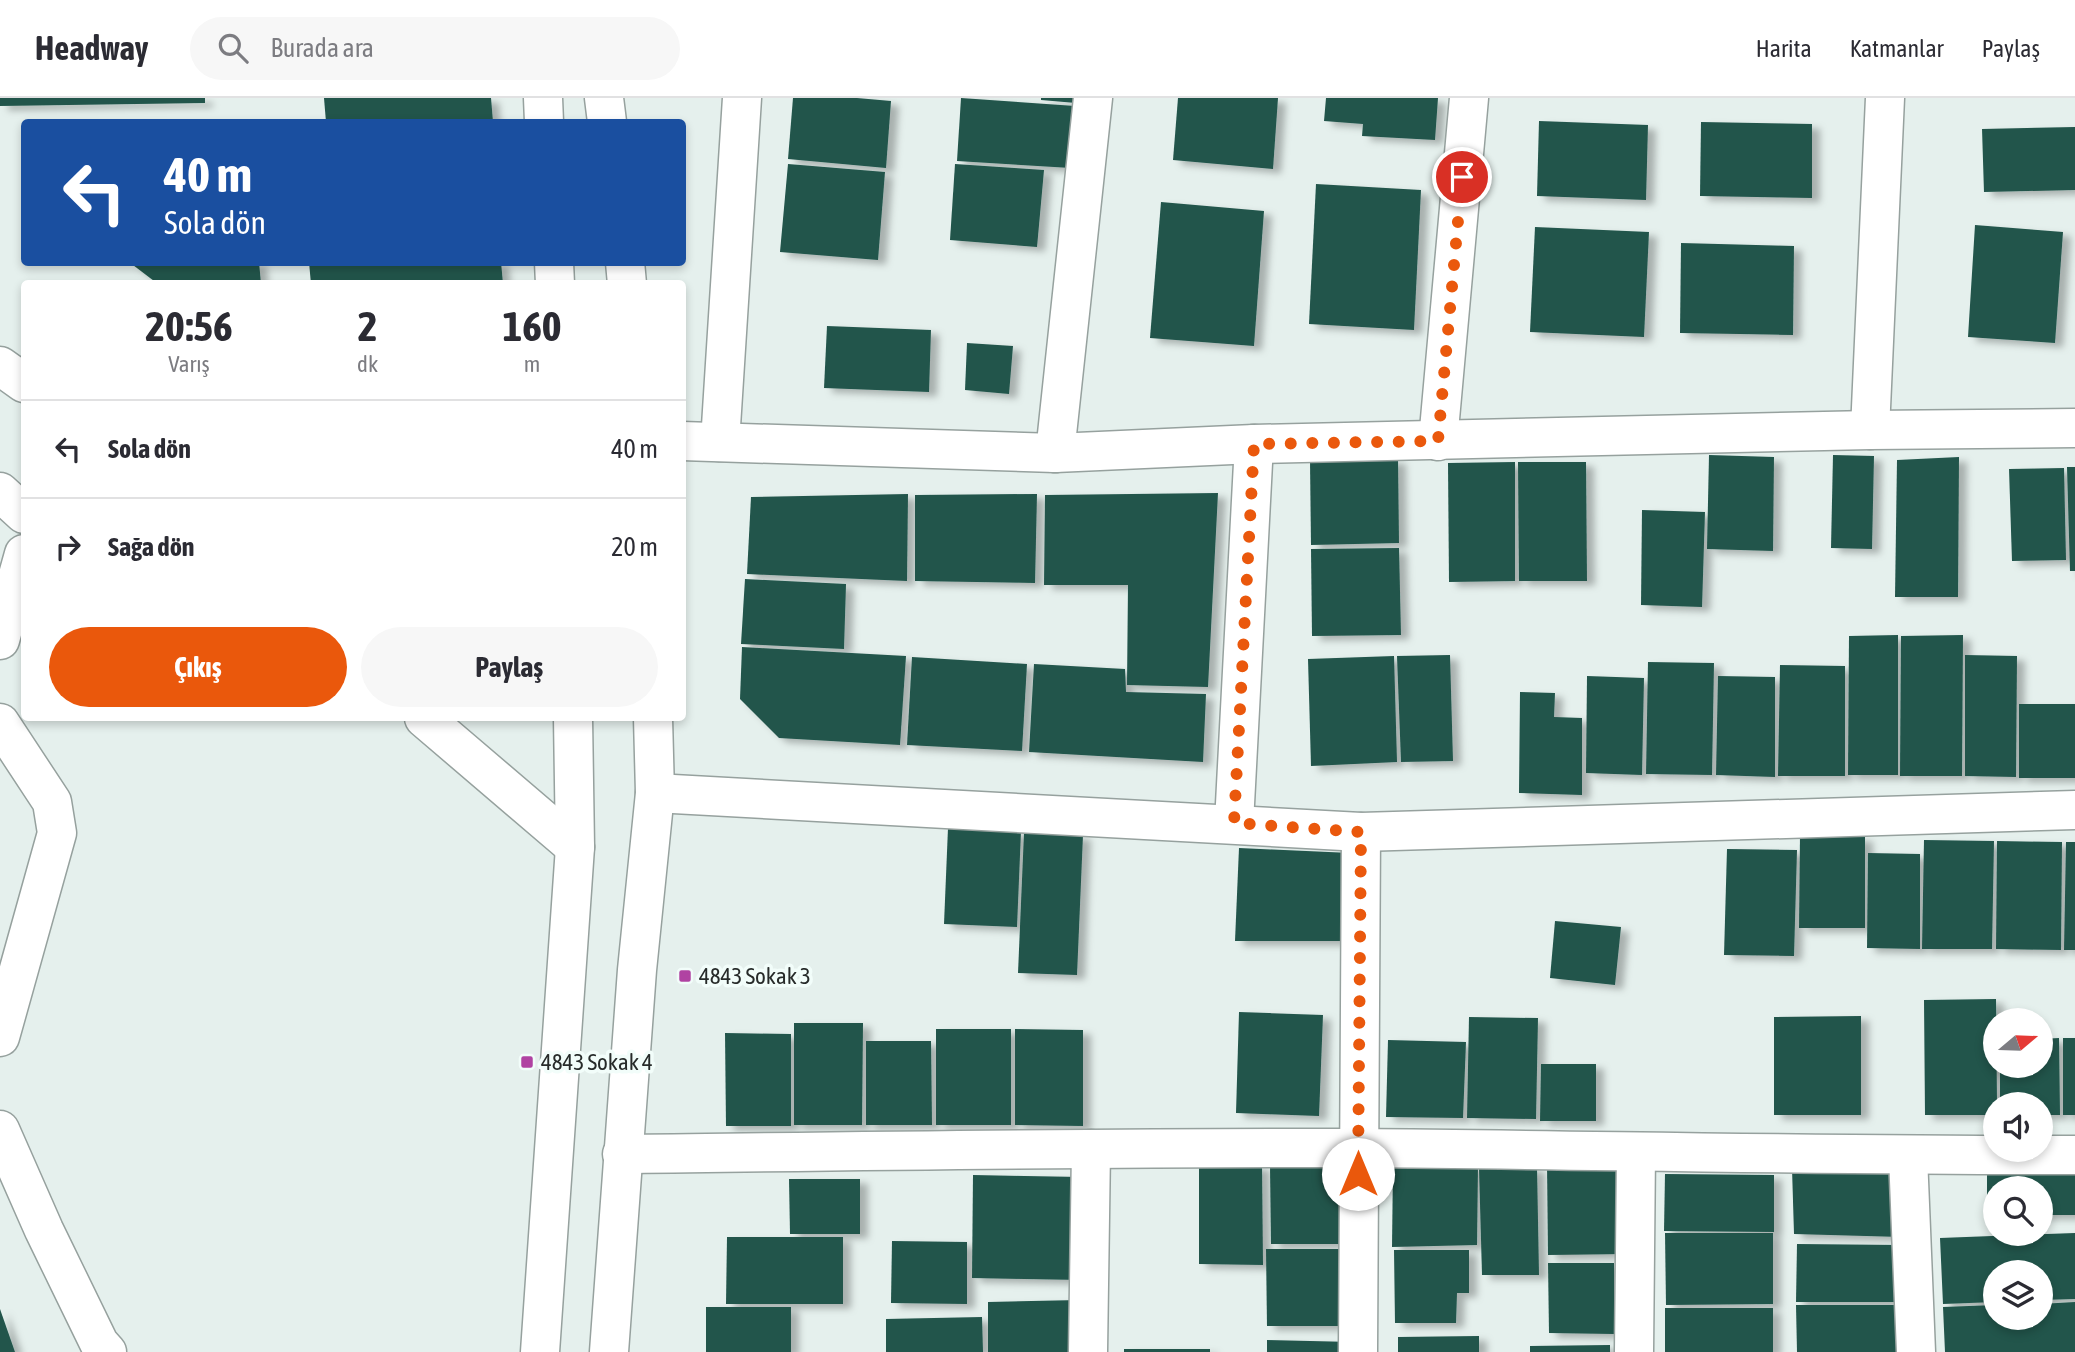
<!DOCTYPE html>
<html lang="tr">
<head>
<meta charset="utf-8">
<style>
	:root { --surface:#fff; --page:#f7f7f7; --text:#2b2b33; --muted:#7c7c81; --line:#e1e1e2; --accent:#ea580c }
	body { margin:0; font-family:"Asap Condensed",sans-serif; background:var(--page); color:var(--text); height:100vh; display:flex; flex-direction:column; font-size:26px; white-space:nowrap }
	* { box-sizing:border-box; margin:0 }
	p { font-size:23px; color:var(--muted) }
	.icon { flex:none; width:38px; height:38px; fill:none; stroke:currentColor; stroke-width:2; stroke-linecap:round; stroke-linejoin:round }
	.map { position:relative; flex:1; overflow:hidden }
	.panel { position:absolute; left:21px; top:182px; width:665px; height:441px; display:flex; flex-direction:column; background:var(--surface); border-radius:7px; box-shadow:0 4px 10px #0003 }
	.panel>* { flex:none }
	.banner { position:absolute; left:21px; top:21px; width:665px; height:147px; border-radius:7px; box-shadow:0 4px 10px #0003; background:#1a4fa0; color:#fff; overflow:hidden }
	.needle { width:46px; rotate:71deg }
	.fabs { position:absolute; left:1983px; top:910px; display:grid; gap:14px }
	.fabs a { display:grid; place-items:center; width:70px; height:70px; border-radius:50%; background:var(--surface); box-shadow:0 4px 10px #0003; font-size:35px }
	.pin { position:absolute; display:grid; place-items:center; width:60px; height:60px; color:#fff; margin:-30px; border:4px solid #fff; border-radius:50%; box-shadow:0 2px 7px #0007 }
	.me { position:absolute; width:77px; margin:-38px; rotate:0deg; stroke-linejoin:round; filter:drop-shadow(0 0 5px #0008) }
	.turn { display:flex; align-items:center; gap:24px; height:147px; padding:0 28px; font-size:32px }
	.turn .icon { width:91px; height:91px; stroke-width:2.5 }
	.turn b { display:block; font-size:49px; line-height:60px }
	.eta { display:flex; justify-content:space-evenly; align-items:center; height:119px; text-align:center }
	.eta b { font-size:42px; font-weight:700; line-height:49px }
	.cta { display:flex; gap:14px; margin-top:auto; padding:14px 28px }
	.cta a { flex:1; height:80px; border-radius:42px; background:var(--accent); color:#fff; font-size:28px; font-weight:700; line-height:80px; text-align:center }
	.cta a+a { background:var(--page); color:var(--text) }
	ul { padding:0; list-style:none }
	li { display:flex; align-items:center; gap:21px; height:98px; padding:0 28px; border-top:2px solid var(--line) }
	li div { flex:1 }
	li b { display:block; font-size:26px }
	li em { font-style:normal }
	header { display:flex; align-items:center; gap:42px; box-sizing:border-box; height:98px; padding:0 35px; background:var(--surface); border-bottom:2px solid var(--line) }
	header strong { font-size:33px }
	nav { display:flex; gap:38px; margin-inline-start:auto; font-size:24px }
	.search { width:490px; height:63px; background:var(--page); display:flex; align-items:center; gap:18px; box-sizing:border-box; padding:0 24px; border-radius:38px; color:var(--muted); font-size:26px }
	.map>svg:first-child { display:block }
	.building { fill:#21554b; filter:url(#shadow) }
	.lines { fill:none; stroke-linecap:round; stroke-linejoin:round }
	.minor-casing { stroke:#96a19e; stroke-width:41 }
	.minor { stroke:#fff; stroke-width:38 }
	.route { stroke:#ea580c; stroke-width:12; stroke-dasharray:0 21.6 }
	.poi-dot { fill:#b043a2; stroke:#f2fdfa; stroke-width:2.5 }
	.labels { text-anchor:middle; stroke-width:7; stroke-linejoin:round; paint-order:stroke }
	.poi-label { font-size:23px; fill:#272b2a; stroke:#f2fdfa; text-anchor:start }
</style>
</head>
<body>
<header>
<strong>Headway</strong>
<div class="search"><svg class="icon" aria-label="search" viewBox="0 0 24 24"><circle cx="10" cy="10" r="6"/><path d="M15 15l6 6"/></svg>Burada ara</div>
<nav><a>Harita</a><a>Katmanlar</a><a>Paylaş</a></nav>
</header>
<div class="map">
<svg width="2075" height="1254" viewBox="0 0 2075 1254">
	<defs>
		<filter id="shadow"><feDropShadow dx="8" dy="4.5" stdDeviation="3.5" flood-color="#0004"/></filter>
	</defs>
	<rect width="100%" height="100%" fill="#e5f0ed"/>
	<g class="building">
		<path d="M 0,0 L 205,0 L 205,5 L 0,8 Z"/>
		<path d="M 324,0 L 491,0 L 493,24 L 326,24 Z"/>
		<path d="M 793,0 L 857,0 L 891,3 L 886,70 L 788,61 Z"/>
		<path d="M 961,0 L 1075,8 L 1071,70 L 957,63 Z"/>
		<path d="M 1041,0 L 1076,0 L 1076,5 L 1041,2 Z"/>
		<path d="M 1178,0 L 1278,0 L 1273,71 L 1173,62 Z"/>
		<path d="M 1326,0 L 1438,0 L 1435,42 L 1362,38 L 1363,26 L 1324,23 Z"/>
		<path d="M 1539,23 L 1648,27 L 1646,102 L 1537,98 Z"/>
		<path d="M 1701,24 L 1812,26 L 1812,100 L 1700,98 Z"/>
		<path d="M 2075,29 L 2075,92 L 1984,94 L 1982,31 Z"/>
		<path d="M 788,66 L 885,74 L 878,162 L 780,154 Z"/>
		<path d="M 955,66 L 1044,72 L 1037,149 L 950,142 Z"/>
		<path d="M 1316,86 L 1421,92 L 1414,232 L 1309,226 Z"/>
		<path d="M 1161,104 L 1264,113 L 1254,248 L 1150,240 Z"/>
		<path d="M 1975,127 L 2063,134 L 2055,245 L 1968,239 Z"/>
		<path d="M 1535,129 L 1649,134 L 1644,239 L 1530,234 Z"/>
		<path d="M 1681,145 L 1794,148 L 1793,237 L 1680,235 Z"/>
		<path d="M 129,164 L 259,164 L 261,186 L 158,186 Z"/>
		<path d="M 309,164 L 501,164 L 503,186 L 311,186 Z"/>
		<path d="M 827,228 L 931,232 L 929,294 L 824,290 Z"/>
		<path d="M 967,245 L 1013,248 L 1009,296 L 965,292 Z"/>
		<path d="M 1709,357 L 1774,359 L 1773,453 L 1707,451 Z"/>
		<path d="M 1833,357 L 1874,358 L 1872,451 L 1831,450 Z"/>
		<path d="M 1959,359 L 1958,499 L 1895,499 L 1897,362 Z"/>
		<path d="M 1398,361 L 1399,445 L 1311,447 L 1310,363 Z"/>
		<path d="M 1515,364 L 1515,483 L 1449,484 L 1448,365 Z"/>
		<path d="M 1518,364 L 1586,364 L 1587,483 L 1519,483 Z"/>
		<path d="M 2067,369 L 2075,369 L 2075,473 L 2070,473 Z"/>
		<path d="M 2064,370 L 2066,462 L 2012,463 L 2009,371 Z"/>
		<path d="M 1218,395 L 1208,589 L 1127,587 L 1128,487 L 1044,487 L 1045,397 Z"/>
		<path d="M 908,396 L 907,483 L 747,476 L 751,399 Z"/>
		<path d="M 1037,396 L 1035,485 L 915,483 L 915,397 Z"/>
		<path d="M 1642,412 L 1705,414 L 1702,509 L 1641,507 Z"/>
		<path d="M 1399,450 L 1401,537 L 1312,538 L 1311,451 Z"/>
		<path d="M 745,481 L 846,486 L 844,551 L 741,546 Z"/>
		<path d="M 1898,537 L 1898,677 L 1848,677 L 1849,538 Z"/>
		<path d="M 1963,537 L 1962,678 L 1900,678 L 1901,538 Z"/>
		<path d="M 742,549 L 906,558 L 900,647 L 779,640 L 740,601 Z"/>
		<path d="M 1450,557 L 1453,663 L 1401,664 L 1397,558 Z"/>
		<path d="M 1965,557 L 2017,558 L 2016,679 L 1965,678 Z"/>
		<path d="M 1394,558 L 1397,664 L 1311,668 L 1308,561 Z"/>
		<path d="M 912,559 L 1027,566 L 1022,653 L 907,647 Z"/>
		<path d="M 1648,564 L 1714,565 L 1712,677 L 1646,676 Z"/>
		<path d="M 1034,566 L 1125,571 L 1126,594 L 1206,596 L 1203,664 L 1029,654 Z"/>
		<path d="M 1780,567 L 1845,568 L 1845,678 L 1778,678 Z"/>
		<path d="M 1587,578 L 1644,580 L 1642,677 L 1586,675 Z"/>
		<path d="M 1718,578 L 1775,579 L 1775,679 L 1716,677 Z"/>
		<path d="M 1520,594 L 1555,595 L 1554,619 L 1582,620 L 1582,697 L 1519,695 Z"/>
		<rect x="2019" y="606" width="56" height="74"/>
		<path d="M 948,730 L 1021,733 L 1017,829 L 944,826 Z"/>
		<path d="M 1024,735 L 1083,737 L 1077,877 L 1018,875 Z"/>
		<path d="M 1800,738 L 1865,739 L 1865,830 L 1799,830 Z"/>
		<path d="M 1924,742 L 1994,743 L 1992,851 L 1922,851 Z"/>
		<path d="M 1997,743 L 2062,744 L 2061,852 L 1996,851 Z"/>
		<path d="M 2066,744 L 2075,744 L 2075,852 L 2064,852 Z"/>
		<path d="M 1239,750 L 1351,755 L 1346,843 L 1235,843 Z"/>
		<path d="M 1727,751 L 1797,752 L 1794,858 L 1724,857 Z"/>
		<path d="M 1868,755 L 1920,756 L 1920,851 L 1867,850 Z"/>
		<path d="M 1555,823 L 1621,829 L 1615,887 L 1550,880 Z"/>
		<path d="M 1996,901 L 1997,1006 L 1995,1006 L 1995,1017 L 1925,1017 L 1924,902 Z"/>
		<path d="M 1239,914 L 1323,917 L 1319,1018 L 1236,1015 Z"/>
		<path d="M 1861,918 L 1861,1017 L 1774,1017 L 1774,919 Z"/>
		<path d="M 1469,919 L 1538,920 L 1536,1021 L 1467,1020 Z"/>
		<path d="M 794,925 L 863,925 L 862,1027 L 794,1027 Z"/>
		<rect x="936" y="931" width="75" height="96"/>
		<path d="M 1015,931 L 1083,932 L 1083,1028 L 1015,1027 Z"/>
		<path d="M 725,935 L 791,936 L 791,1028 L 726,1028 Z"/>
		<path d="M 2059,940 L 2060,1017 L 2040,1017 L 2040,1006 L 2000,1006 L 2000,968 L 2040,968 L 2040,941 Z"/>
		<rect x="2063" y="940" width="12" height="77"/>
		<path d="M 1388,942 L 1466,944 L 1463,1020 L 1386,1019 Z"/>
		<path d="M 866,943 L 931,943 L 932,1027 L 866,1027 Z"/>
		<path d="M 1541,966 L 1596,966 L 1596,1023 L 1540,1023 Z"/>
		<path d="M 1626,1065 L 1627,1156 L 1548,1157 L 1547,1066 Z"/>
		<path d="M 1199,1067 L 1262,1067 L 1263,1167 L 1199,1166 Z"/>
		<path d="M 1478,1067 L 1477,1147 L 1392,1149 L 1393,1068 Z"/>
		<path d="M 1270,1068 L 1345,1068 L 1345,1146 L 1271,1146 Z"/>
		<path d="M 1537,1069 L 1539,1177 L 1482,1177 L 1479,1070 Z"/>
		<path d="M 1792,1070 L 1901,1071 L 1902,1139 L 1794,1136 Z"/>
		<path d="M 2075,1070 L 2075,1117 L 2040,1117 L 2040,1090 L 1995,1090 L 1995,1118 L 1987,1118 L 1987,1076 Z"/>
		<path d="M 1665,1076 L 1774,1077 L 1774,1134 L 1664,1133 Z"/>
		<path d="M 973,1077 L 1082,1079 L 1082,1182 L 972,1180 Z"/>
		<path d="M 789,1081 L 860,1081 L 860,1136 L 790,1136 Z"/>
		<path d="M 1665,1135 L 1773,1135 L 1773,1206 L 1666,1207 Z"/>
		<path d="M 2075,1135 L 2075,1201 L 2040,1202 L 2040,1174 L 1995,1174 L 1995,1204 L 1943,1206 L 1940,1140 Z"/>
		<path d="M 727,1139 L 843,1139 L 843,1206 L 726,1206 Z"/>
		<path d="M 892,1143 L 967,1144 L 967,1206 L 891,1205 Z"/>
		<path d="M 1797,1146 L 1900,1147 L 1900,1204 L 1796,1204 Z"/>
		<path d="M 1266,1151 L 1342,1151 L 1342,1228 L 1267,1228 Z"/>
		<path d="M 1394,1152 L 1469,1152 L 1469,1195 L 1457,1195 L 1456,1225 L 1395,1225 Z"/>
		<path d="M 1548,1165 L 1614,1165 L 1614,1236 L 1549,1235 Z"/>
		<path d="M 1079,1202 L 1079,1254 L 988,1254 L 988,1204 Z"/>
		<path d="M 2075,1204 L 2075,1254 L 1945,1254 L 1943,1209 L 1995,1207 L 1995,1220 L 2040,1220 L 2040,1206 Z"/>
		<path d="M 1796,1207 L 1900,1207 L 1900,1254 L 1797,1254 Z"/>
		<rect x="706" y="1209" width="85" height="45"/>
		<rect x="1665" y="1210" width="108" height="44"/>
		<path d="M 0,1211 L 15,1254 L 0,1254 Z"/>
		<path d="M 982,1219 L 983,1254 L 886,1254 L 886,1221 Z"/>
		<path d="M 1479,1238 L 1479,1254 L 1398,1254 L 1398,1239 Z"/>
		<path d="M 1267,1242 L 1353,1244 L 1353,1254 L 1267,1254 Z"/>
		<path d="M 1610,1247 L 1610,1254 L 1530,1254 L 1530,1248 Z"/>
		<rect x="1124" y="1251" width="86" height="3"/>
	</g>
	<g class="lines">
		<defs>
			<g id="minor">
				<path d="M 543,0 L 544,24"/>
				<path d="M 604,0 L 607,24"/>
				<path d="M 554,164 L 555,186"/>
				<path d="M 625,164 L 627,186"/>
				<path d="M 0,268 L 24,285"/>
				<path d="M 1870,332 L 1885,0"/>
				<path d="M 682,343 L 1055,355 L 1254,346 L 1870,332 L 2075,330"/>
				<path d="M 1438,343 L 1469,0"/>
				<path d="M 720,344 L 742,0"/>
				<path d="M 1055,355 L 1093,0"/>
				<path d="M 0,394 L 24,416"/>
				<path d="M 0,542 L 24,456"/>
				<path d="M 424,620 L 575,749"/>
				<path d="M 0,625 L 52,704 L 57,735 L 0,939"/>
				<path d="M 655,695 L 1361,734 L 2075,712"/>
				<path d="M 1234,725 L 1254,346"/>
				<path d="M 0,1032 L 44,1132 L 99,1245 L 107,1254"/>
				<path d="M 622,1056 C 868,1053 1114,1049 1360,1050 C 1598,1052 1836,1058 2075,1057"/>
				<path d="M 1908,1058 L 1916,1254"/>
				<path d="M 540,1254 L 575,749 L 573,620"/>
				<path d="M 609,1254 L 637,872 L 655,695 L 653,620"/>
				<path d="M 1088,1254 L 1091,1051"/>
				<path d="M 1358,1254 L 1361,734"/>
				<path d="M 1634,1254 L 1636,1054"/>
			</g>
		</defs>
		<use href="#minor" class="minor-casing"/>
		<use href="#minor" class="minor"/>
	</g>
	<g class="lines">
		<path class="route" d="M 1358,1076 L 1361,734 L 1234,725 L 1254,346 L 1438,343 L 1462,79"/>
	</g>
	<g class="poi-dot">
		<rect x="678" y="871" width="14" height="14" rx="3.5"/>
		<rect x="520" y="957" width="14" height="14" rx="3.5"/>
	</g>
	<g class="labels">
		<g class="poi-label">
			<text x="699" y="886">4843 Sokak 3</text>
			<text x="541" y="972">4843 Sokak 4</text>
		</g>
	</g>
</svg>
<div class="fabs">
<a><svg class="needle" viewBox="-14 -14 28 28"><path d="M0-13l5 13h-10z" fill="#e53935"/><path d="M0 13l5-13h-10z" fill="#7c7c81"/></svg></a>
<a><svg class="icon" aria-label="sound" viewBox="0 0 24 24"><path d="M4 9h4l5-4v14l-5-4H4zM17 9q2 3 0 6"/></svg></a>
<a><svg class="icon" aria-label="search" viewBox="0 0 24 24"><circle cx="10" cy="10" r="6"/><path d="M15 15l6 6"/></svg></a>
<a><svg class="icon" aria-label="layers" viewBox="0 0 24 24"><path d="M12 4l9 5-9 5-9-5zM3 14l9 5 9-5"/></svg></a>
</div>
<div class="pin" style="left:1462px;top:79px;background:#d93025"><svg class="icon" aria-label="arrive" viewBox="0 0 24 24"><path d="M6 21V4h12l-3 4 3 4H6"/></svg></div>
<svg class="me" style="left:1358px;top:1076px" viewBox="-20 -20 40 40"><circle r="19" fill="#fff"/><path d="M0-13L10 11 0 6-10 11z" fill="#ea580c"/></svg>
<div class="banner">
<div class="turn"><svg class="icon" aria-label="left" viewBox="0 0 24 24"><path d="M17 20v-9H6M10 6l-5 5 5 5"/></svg><div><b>40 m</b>Sola dön</div></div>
</div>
<section class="panel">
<div class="eta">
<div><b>20:56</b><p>Varış</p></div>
<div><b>2</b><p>dk</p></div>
<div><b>160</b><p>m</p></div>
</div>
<ul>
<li><svg class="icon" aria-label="left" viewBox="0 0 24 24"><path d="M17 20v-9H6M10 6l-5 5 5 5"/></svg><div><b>Sola dön</b></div><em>40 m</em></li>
<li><svg class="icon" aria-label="right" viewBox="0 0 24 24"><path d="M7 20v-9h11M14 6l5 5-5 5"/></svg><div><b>Sağa dön</b></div><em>20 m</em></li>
</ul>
<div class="cta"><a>Çıkış</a><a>Paylaş</a></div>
</section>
</div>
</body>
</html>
